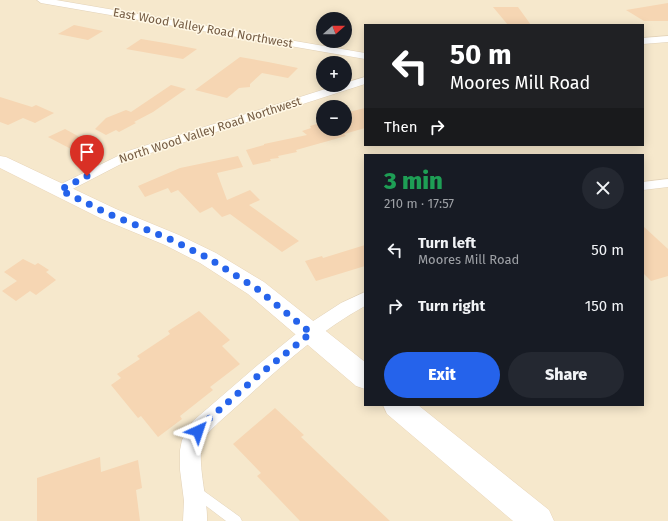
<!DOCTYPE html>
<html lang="en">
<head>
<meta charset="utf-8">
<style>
	:root { --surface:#171b24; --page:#242831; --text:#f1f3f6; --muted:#9ea1a6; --accent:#2563eb }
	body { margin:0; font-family:"Fira Sans",sans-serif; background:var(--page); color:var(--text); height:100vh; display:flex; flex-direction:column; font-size:15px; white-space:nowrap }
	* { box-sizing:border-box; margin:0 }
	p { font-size:13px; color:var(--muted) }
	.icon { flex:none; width:22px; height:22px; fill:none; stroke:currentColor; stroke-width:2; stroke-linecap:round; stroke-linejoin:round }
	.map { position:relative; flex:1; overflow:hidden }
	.side { position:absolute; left:364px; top:154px; width:280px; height:252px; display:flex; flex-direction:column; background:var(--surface); border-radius:0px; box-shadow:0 2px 10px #0003 }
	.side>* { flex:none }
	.banner { position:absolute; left:364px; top:24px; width:280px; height:122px; border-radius:0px; box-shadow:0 2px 10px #0003; background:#202124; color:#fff; overflow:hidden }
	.needle { width:26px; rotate:69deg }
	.fabs { position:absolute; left:316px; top:12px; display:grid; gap:8px }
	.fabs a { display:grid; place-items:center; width:36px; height:36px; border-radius:50%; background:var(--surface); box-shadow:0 2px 10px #0003; font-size:20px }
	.pin { position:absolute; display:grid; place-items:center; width:34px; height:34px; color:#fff; margin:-41px -17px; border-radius:50% 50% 50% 0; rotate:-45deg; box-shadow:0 0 4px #0007 }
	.pin .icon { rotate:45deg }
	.me { position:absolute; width:44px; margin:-22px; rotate:42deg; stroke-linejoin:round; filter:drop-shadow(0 0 3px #0008) }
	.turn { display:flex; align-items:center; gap:14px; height:84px; padding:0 20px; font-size:18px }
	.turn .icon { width:52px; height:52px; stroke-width:2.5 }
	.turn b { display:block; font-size:28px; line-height:34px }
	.then { display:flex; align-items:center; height:38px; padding:0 20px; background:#0003; gap:8px; font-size:15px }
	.round { display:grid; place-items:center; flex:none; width:42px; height:42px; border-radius:21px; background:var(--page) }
	.head { display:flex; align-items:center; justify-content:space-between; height:68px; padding:0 20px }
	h1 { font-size:24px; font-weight:800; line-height:30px; color:#1e9e55 }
	.cta { display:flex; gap:8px; margin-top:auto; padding:8px 20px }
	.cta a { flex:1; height:46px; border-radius:24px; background:var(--accent); color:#fff; font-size:16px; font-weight:800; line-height:46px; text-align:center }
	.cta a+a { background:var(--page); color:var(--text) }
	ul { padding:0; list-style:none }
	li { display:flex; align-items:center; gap:12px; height:56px; padding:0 20px }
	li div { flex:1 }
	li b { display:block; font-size:15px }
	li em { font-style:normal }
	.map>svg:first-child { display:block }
	.residential { fill:#f6e8cc; fill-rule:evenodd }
	.building { fill:#f6d6b3 }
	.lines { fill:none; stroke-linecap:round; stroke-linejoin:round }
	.lane-casing { stroke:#e2d2b9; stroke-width:1 }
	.street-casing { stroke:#e2d2b9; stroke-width:1 }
	.secondary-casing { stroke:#e8d4b7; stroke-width:1 }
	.lane { fill:#fff; fill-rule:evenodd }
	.street { fill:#fff; fill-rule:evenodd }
	.secondary { fill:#fff; fill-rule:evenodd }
	.route { stroke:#2563eb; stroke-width:7; stroke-dasharray:0 12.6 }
	.labels { text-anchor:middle; stroke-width:3; stroke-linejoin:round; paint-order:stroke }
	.far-street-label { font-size:12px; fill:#755c44; stroke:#fff8e6 }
</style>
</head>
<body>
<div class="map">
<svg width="668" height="521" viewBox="0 0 668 521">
	<rect width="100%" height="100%" fill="#fef5de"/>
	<path class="residential" d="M 0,0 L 668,0 L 668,521 L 0,521 ZM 323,19 L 345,19 L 345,41 L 323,41 ZM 365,25 L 643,25 L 643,145 L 365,145 ZM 323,63 L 345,63 L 345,85 L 323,85 ZM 323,107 L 345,107 L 345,129 L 323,129 ZM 365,155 L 643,155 L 643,405 L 365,405 Z"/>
	<g class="building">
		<path d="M 668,3 L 668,21 L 644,21 L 626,10 Z"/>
		<path d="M 493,7 L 518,7 L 531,25 L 508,25 Z"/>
		<path d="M 74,25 L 103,31 L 88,40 L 58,34 Z"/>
		<path d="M 141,39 L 165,43 L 197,49 L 183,59 L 126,49 Z"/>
		<path d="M 240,57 L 268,62 L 298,68 L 288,78 L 262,73 L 250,84 L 250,87 L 239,88 L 227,98 L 195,90 Z"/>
		<path d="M 171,85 L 186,89 L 153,112 L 134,122 L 136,123 L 119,132 L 116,130 L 106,135 L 95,129 L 106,118 L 126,110 L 131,112 Z"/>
		<path d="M 0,97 L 32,107 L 36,105 L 54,113 L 35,123 L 23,118 L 8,125 L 0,122 Z"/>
		<path d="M 365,108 L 365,128 L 344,134 L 346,136 L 296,150 L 297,152 L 278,156 L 279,158 L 270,159 L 271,161 L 253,165 L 246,150 L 264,145 L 264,144 L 307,135 L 302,131 L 311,128 L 310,126 L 323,122 L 323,129 L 345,129 L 345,113 Z"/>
		<path d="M 65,129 L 87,141 L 71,149 L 48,137 Z"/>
		<path d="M 238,156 L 243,167 L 217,173 L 227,200 L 250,190 L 260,200 L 249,205 L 299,241 L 282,252 L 230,214 L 222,217 L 212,207 L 200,213 L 178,190 L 171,193 L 168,188 L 145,197 L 138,186 L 180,168 Z"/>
		<path d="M 643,226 L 668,249 L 668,276 L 651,281 L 643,273 Z"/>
		<path d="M 365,245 L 365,266 L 316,281 L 305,261 L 322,256 L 323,258 Z"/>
		<path d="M 23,259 L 35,265 L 38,263 L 49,270 L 46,272 L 56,280 L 36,295 L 30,291 L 16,301 L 2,291 L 17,281 L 4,272 Z"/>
		<path d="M 199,311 L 230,340 L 222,346 L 240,364 L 210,387 L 213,390 L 180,416 L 182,419 L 158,437 L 141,416 L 138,418 L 111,385 L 121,378 L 117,374 L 140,359 L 137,356 L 170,334 L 168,331 Z"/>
		<path d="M 275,408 L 304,435 L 301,437 L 390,521 L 300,521 L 257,476 L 261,473 L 233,444 Z"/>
		<path d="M 100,457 L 101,472 L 138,460 L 142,488 L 136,490 L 140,521 L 37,521 L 37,478 Z"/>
	</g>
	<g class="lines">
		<defs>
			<path id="lane" d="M 197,486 L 240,517 L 242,521 L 226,521 L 193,496 L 191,492 L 193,488 Z"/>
			<g id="street">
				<path d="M 37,0 L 56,0 L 365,53 L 365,59 L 41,3 Z"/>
				<path d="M 668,36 L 668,42 L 643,44 L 643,38 Z"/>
				<path d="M 365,77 L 365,84 L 138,157 L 119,165 L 65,193 L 60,194 L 55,193 L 53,190 L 55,187 L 128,151 L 338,85 L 345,85 L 345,83 Z"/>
				<path d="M 668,179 L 668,187 L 643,190 L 643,182 Z"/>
				<path d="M 365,292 L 365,306 C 310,336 265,382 218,423 C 213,428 207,433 204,439 C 195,458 208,498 207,521 L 183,521 L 184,501 L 180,470 L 180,450 L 182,440 L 193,421 L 259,364 L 307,325 L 341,303 Z"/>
			</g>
			<g id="secondary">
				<path d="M 0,156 L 6,157 L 116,209 L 179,235 L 216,253 L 264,282 L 365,362 L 365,389 L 356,386 L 248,294 L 200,263 L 165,245 L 102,219 L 0,168 Z"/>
				<path d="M 383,405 L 418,405 L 549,510 L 554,521 L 513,521 L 387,414 Z"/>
			</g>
		</defs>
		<use href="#lane" class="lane-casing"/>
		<use href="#street" class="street-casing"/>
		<use href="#secondary" class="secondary-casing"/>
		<use href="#lane" class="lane"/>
		<use href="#street" class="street"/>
		<use href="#secondary" class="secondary"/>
	</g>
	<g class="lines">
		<path class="route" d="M 87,176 L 60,190 L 109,214 L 172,240 L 208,258 L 256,288 L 311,333 L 260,374 L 203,424 L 198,431"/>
	</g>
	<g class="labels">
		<g class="far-street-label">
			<text transform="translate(203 28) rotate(10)" y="4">East Wood Valley Road Northwest</text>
			<text transform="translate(210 130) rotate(-18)" y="4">North Wood Valley Road Northwest</text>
		</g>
	</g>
</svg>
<div class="fabs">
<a><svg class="needle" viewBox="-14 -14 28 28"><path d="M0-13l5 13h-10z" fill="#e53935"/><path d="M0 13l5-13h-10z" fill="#9ea1a6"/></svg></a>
<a>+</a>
<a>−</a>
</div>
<div class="pin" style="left:87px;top:176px;background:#d93025"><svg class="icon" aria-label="arrive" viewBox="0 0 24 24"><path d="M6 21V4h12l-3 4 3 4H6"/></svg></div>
<svg class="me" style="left:198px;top:431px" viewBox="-20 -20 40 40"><path d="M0-17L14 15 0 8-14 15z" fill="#2563eb" stroke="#fff" stroke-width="4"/></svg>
<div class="banner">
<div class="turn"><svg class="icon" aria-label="left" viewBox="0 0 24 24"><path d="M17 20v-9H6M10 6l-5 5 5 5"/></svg><div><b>50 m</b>Moores Mill Road</div></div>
<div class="then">Then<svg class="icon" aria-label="right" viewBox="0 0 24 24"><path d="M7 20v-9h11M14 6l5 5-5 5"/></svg></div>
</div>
<section class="side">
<div class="head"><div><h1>3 min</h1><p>210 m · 17:57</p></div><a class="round"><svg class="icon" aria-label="close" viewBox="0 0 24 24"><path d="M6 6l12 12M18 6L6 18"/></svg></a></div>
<ul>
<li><svg class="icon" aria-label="left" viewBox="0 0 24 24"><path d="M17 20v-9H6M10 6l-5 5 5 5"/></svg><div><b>Turn left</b><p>Moores Mill Road</p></div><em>50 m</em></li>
<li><svg class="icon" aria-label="right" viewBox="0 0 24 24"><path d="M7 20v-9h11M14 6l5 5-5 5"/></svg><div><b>Turn right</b></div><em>150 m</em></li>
</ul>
<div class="cta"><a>Exit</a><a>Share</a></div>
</section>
</div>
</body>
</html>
